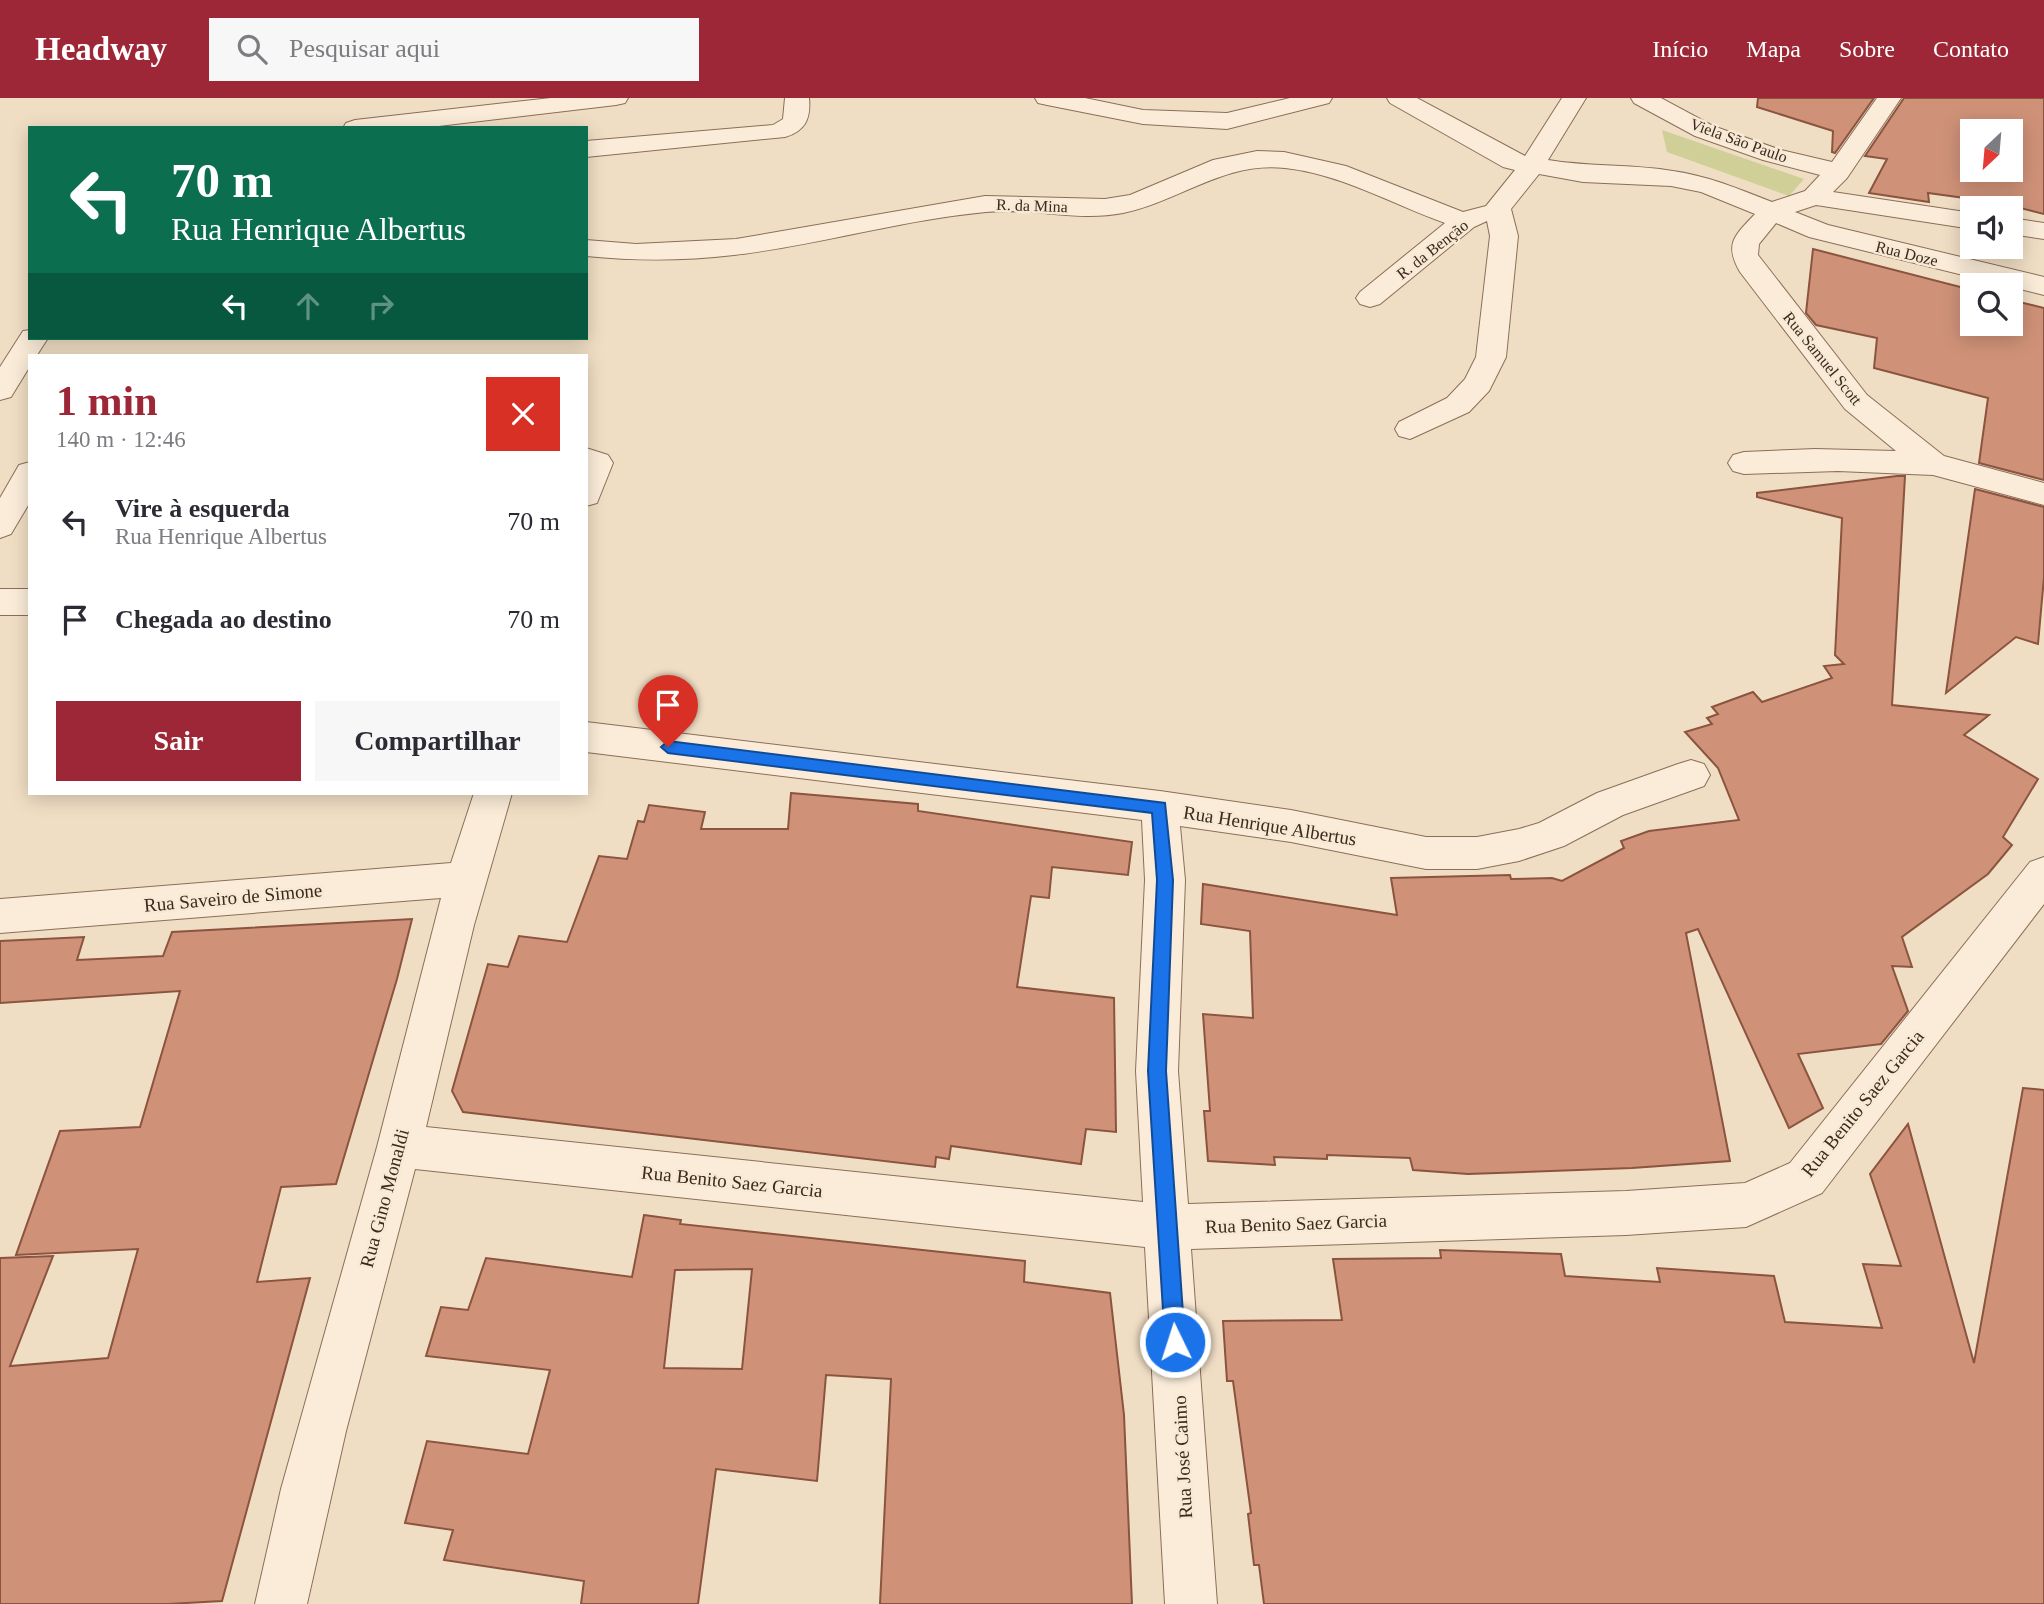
<!DOCTYPE html>
<html lang="pt">
<head>
<meta charset="utf-8">
<style>
	:root { --surface:#fff; --page:#f7f7f7; --text:#2b2b33; --muted:#7c7c81; --accent:#9d2736 }
	body { margin:0; font-family:"Times New Roman",serif; background:var(--page); color:var(--text); height:100vh; display:flex; flex-direction:column; font-size:26px; white-space:nowrap }
	* { box-sizing:border-box; margin:0 }
	p { font-size:23px; color:var(--muted) }
	.icon { flex:none; width:38px; height:38px; fill:none; stroke:currentColor; stroke-width:2; stroke-linecap:round; stroke-linejoin:round }
	.map { position:relative; flex:1; overflow:hidden }
	.drawer { position:absolute; left:28px; top:256px; width:560px; height:441px; display:flex; flex-direction:column; background:var(--surface); border-radius:0px; box-shadow:0 4px 18px #0003 }
	.drawer>* { flex:none }
	.guide { position:absolute; left:28px; top:28px; width:560px; height:214px; border-radius:0px; box-shadow:0 4px 18px #0003; background:#0b6e4f; color:#fff; overflow:hidden }
	.needle { width:46px; rotate:206deg }
	.fabs { position:absolute; left:1960px; top:21px; display:grid; gap:14px }
	.fabs a { display:grid; place-items:center; width:63px; height:63px; border-radius:0px; background:var(--surface); box-shadow:0 4px 18px #0003; font-size:35px }
	.pin { position:absolute; display:grid; place-items:center; width:60px; height:60px; color:#fff; margin:-72px -30px; border-radius:50% 50% 50% 0; rotate:-45deg; box-shadow:0 0 7px #0007 }
	.pin .icon { rotate:45deg }
	.me { position:absolute; width:77px; margin:-38px; rotate:356deg; stroke-linejoin:round; filter:drop-shadow(0 0 5px #0008) }
	.turn { display:flex; align-items:center; gap:24px; height:147px; padding:0 28px; font-size:32px }
	.turn .icon { width:91px; height:91px; stroke-width:2.5 }
	.turn b { display:block; font-size:49px; line-height:60px }
	.lanes { display:flex; align-items:center; height:66px; padding:0 28px; background:#0003; justify-content:center; gap:35px; direction:ltr }
	.lanes .off { opacity:.35 }
	.round { display:grid; place-items:center; flex:none; width:74px; height:74px; border-radius:0px; background:var(--page) }
	.headline { display:flex; align-items:center; justify-content:space-between; height:119px; padding:0 28px }
	h1 { font-size:42px; font-weight:700; line-height:52px; color:var(--accent) }
	.button { display:flex; gap:14px; margin-top:auto; padding:14px 28px }
	.button a { flex:1; height:80px; border-radius:0px; background:var(--accent); color:#fff; font-size:28px; font-weight:700; line-height:80px; text-align:center }
	.button a+a { background:var(--page); color:var(--text) }
	ul { padding:0; list-style:none }
	li { display:flex; align-items:center; gap:21px; height:98px; padding:0 28px }
	li div { flex:1 }
	li b { display:block; font-size:26px }
	li em { font-style:normal }
	header { display:flex; align-items:center; gap:42px; box-sizing:border-box; height:98px; padding:0 35px; background:var(--accent); color:#fff }
	header strong { font-size:33px }
	nav { display:flex; gap:38px; margin-inline-start:auto; font-size:24px }
	.search { width:490px; height:63px; background:var(--page); display:flex; align-items:center; gap:18px; box-sizing:border-box; padding:0 24px; border-radius:0px; color:var(--muted); font-size:26px }
	.map>svg:first-child { display:block }
	.green { fill:#cfcf97 }
	.building { fill:#cf9278; stroke:#8b543e; stroke-width:2; fill-rule:evenodd }
	.lines { fill:none; stroke-linecap:round; stroke-linejoin:round }
	.minor-casing { stroke:#8b6e59; stroke-width:2 }
	.minor { fill:#faecd8; fill-rule:evenodd }
	.route { fill:#1a73e8; stroke:#114b97; stroke-width:2 }
	.labels { text-anchor:middle; stroke-width:5; stroke-linejoin:round; paint-order:stroke }
	.far-street-label { font-size:16px; fill:#3b291e; stroke:#f7e9d4 }
	.street-label { font-size:19px; fill:#3b291e; stroke:#f7e9d4 }
</style>
</head>
<body>
<header>
<strong>Headway</strong>
<div class="search"><svg class="icon" aria-label="search" viewBox="0 0 24 24"><circle cx="10" cy="10" r="6"/><path d="M15 15l6 6"/></svg>Pesquisar aqui</div>
<nav><a>Início</a><a>Mapa</a><a>Sobre</a><a>Contato</a></nav>
</header>
<div class="map">
<svg width="2044" height="1506" viewBox="0 0 2044 1506">
	<rect width="100%" height="100%" fill="#f0dec4"/>
	<path class="green" d="M 1662,32 L 1804,81 L 1789,98 L 1667,54 Z"/>
	<g class="building">
		<path d="M 1758,0 L 1874,0 L 1835,55 L 1832,54 L 1833,33 L 1757,9 Z"/>
		<path d="M 1904,0 L 2044,0 L 2044,116 L 2001,105 L 1928,95 L 1929,104 L 1869,95 L 1887,61 L 1865,58 ZM 1972,33 L 2011,33 L 2011,72 L 1972,72 Z"/>
		<path d="M 1813,151 L 1972,192 L 1972,226 L 2011,226 L 2011,202 L 2044,210 L 2044,382 L 1979,365 L 1988,300 L 1874,270 L 1877,240 L 1816,227 L 1806,215 Z"/>
		<path d="M 1897,378 L 1905,378 L 1892,607 L 1989,617 L 1964,637 L 2038,681 L 2003,739 L 2012,747 L 1988,776 L 1902,839 L 1912,869 L 1892,868 L 1908,913 L 1881,946 L 1798,956 L 1823,1010 L 1789,1030 L 1698,831 L 1686,835 L 1730,1063 L 1632,1070 L 1468,1076 L 1413,1072 L 1410,1060 L 1327,1057 L 1327,1061 L 1274,1059 L 1275,1067 L 1208,1063 L 1204,1013 L 1210,1013 L 1203,916 L 1253,920 L 1250,833 L 1201,826 L 1203,786 L 1397,817 L 1391,780 L 1510,777 L 1511,781 L 1552,780 L 1562,783 L 1624,750 L 1621,743 L 1649,733 L 1739,722 L 1718,670 L 1685,634 L 1712,626 L 1707,620 L 1718,616 L 1712,609 L 1753,594 L 1762,604 L 1832,580 L 1824,568 L 1844,566 L 1835,557 L 1842,420 L 1757,399 L 1757,395 Z"/>
		<path d="M 1975,391 L 2044,409 L 2044,479 L 2038,546 L 2016,539 L 1946,595 Z"/>
		<path d="M 791,695 L 918,706 L 918,713 L 1132,744 L 1128,777 L 1052,769 L 1049,800 L 1031,798 L 1017,889 L 1114,900 L 1116,1034 L 1086,1031 L 1081,1066 L 951,1048 L 949,1061 L 936,1059 L 935,1069 L 463,1014 L 452,993 L 488,866 L 508,869 L 519,838 L 567,844 L 599,758 L 627,761 L 638,723 L 644,724 L 649,707 L 705,714 L 701,731 L 788,731 Z"/>
		<path d="M 412,821 L 397,881 L 336,1086 L 281,1089 L 257,1184 L 310,1180 L 222,1503 L 168,1506 L 0,1506 L 0,1160 L 53,1158 L 10,1268 L 108,1260 L 138,1151 L 16,1157 L 60,1033 L 140,1029 L 180,893 L 0,905 L 0,843 L 84,839 L 77,862 L 163,858 L 172,834 Z"/>
		<path d="M 2023,990 L 2044,992 L 2044,1506 L 1264,1506 L 1259,1467 L 1254,1467 L 1248,1416 L 1251,1415 L 1233,1283 L 1227,1283 L 1223,1223 L 1342,1222 L 1333,1161 L 1441,1160 L 1440,1152 L 1561,1156 L 1565,1178 L 1660,1184 L 1657,1170 L 1774,1178 L 1785,1224 L 1882,1230 L 1863,1166 L 1901,1168 L 1870,1076 L 1908,1026 L 1974,1265 Z"/>
		<path d="M 644,1117 L 681,1122 L 680,1126 L 1025,1163 L 1024,1184 L 1110,1195 L 1124,1317 L 1132,1506 L 880,1506 L 891,1281 L 826,1277 L 817,1383 L 716,1371 L 698,1506 L 581,1506 L 584,1483 L 444,1462 L 453,1432 L 405,1425 L 427,1343 L 528,1356 L 550,1272 L 426,1258 L 441,1209 L 468,1212 L 486,1160 L 632,1179 ZM 752,1171 L 742,1271 L 664,1270 L 675,1172 Z"/>
	</g>
	<g class="lines">
		<defs>
			<g id="minor">
				<path d="M 551,0 L 628,0 L 625,5 L 616,7 L 422,30 L 343,30 L 346,25 L 355,22 Z"/>
				<path d="M 785,0 L 809,0 C 811,21 805,33 785,39 L 586,59 L 586,43 L 773,27 L 783,21 Z"/>
				<path d="M 1035,0 L 1085,0 L 1143,12 L 1227,15 L 1290,0 L 1332,0 L 1329,5 L 1227,31 L 1143,26 L 1047,7 L 1038,5 Z"/>
				<path d="M 1387,0 L 1417,0 L 1525,58 L 1562,0 L 1586,0 L 1548,62 C 1590,69 1632,66 1673,73 C 1708,78 1739,91 1772,104 L 1805,93 L 1820,77 L 1763,62 L 1695,38 L 1634,5 L 1631,0 L 1661,0 L 1713,28 L 1781,52 L 1832,64 L 1877,0 L 1901,0 L 1847,80 L 1833,94 L 1972,115 L 1972,131 L 1816,107 L 1795,114 L 1828,127 L 2044,179 L 2044,197 L 1809,139 L 1776,125 L 1759,146 L 1758,157 L 1867,297 L 1944,358 L 2044,385 L 2044,407 L 1933,377 L 1838,373 L 1744,376 L 1733,373 L 1728,365 L 1733,357 L 1744,354 L 1815,351 L 1896,353 L 1845,311 L 1740,174 C 1724,146 1734,138 1755,116 L 1701,94 L 1671,88 L 1583,84 L 1539,76 L 1511,111 L 1518,138 L 1506,259 L 1489,293 L 1469,314 L 1410,341 L 1399,338 L 1395,331 L 1399,324 L 1447,300 L 1465,281 L 1476,259 L 1490,138 L 1487,123 L 1474,129 L 1380,206 L 1370,209 L 1360,206 L 1356,200 L 1360,194 L 1445,125 C 1392,106 1341,76 1285,70 C 1225,63 1180,103 1123,115 C 1078,124 1031,109 986,114 C 901,122 819,147 734,157 C 684,163 636,163 586,158 L 586,142 L 636,146 L 736,141 L 985,98 L 1105,101 L 1130,97 L 1213,62 L 1257,53 L 1284,54 L 1346,68 L 1463,114 L 1486,108 L 1515,72 L 1503,69 L 1390,5 Z"/>
				<path d="M 2011,120 L 2044,125 L 2044,141 L 2011,136 Z"/>
				<path d="M 30,232 L 30,240 L 48,240 L 37,257 L 30,257 L 30,268 L 11,299 L 0,302 L 0,269 L 23,233 Z"/>
				<path d="M 586,350 L 608,357 L 613,365 L 597,405 L 586,408 Z"/>
				<path d="M 30,364 L 30,404 L 11,436 L 0,440 L 0,400 L 19,367 Z"/>
				<rect x="0" y="491" width="30" height="26"/>
				<path d="M 586,624 L 1160,693 L 1291,712 L 1426,739 L 1477,739 L 1519,731 L 1539,725 L 1597,695 L 1678,666 L 1691,662 L 1704,666 L 1710,677 L 1704,688 L 1623,717 L 1564,748 L 1519,763 L 1477,771 L 1426,771 L 1291,744 L 1180,728 L 1185,782 L 1178,973 L 1188,1106 L 1626,1093 L 1745,1085 L 1790,1065 L 2030,764 L 2044,759 L 2044,806 L 1822,1095 L 1746,1129 L 1626,1137 L 1191,1151 L 1217,1506 L 1165,1506 L 1145,1149 L 415,1071 L 346,1333 L 307,1506 L 255,1506 L 281,1391 L 377,1049 L 441,800 L 0,835 L 0,801 L 451,765 L 474,695 L 512,695 L 474,827 L 426,1029 L 1143,1104 L 1136,973 L 1145,782 L 1142,722 L 586,654 Z"/>
			</g>
		</defs>
		<use href="#minor" class="minor-casing"/>
		<use href="#minor" class="minor"/>
	</g>
	<path class="route" d="M 668,643 L 1165,705 L 1173,782 L 1166,973 L 1185,1244 L 1182,1251 L 1175,1254 L 1168,1251 L 1165,1244 L 1148,973 L 1157,782 L 1152,715 L 668,655 L 661,649 Z"/>
	<g class="labels">
		<g class="far-street-label">
			<text transform="translate(1739 42) rotate(20)" y="6">Viela São Paulo</text>
			<text transform="translate(1032 107) rotate(2)" y="6">R. da Mina</text>
			<text transform="translate(1432 151) rotate(-38)" y="6">R. da Benção</text>
			<text transform="translate(1907 155) rotate(14)" y="6">Rua Doze</text>
			<text transform="translate(1823 260) rotate(51)" y="6">Rua Samuel Scott</text>
		</g>
		<g class="street-label">
			<text transform="translate(1270 727) rotate(9)" y="7">Rua Henrique Albertus</text>
			<text transform="translate(233 799) rotate(-5)" y="7">Rua Saveiro de Simone</text>
			<text transform="translate(1862 1005) rotate(-51)" y="7">Rua Benito Saez Garcia</text>
			<text transform="translate(732 1083) rotate(6)" y="7">Rua Benito Saez Garcia</text>
			<text transform="translate(384 1100) rotate(-75)" y="7">Rua Gino Monaldi</text>
			<text transform="translate(1296 1125) rotate(-2)" y="7">Rua Benito Saez Garcia</text>
			<text transform="translate(1182 1359) rotate(-93)" y="7">Rua José Caimo</text>
		</g>
	</g>
</svg>
<div class="fabs">
<a><svg class="needle" viewBox="-14 -14 28 28"><path d="M0-13l5 13h-10z" fill="#e53935"/><path d="M0 13l5-13h-10z" fill="#7c7c81"/></svg></a>
<a><svg class="icon" aria-label="sound" viewBox="0 0 24 24"><path d="M4 9h4l5-4v14l-5-4H4zM17 9q2 3 0 6"/></svg></a>
<a><svg class="icon" aria-label="search" viewBox="0 0 24 24"><circle cx="10" cy="10" r="6"/><path d="M15 15l6 6"/></svg></a>
</div>
<div class="pin" style="left:668px;top:649px;background:#d93025"><svg class="icon" aria-label="arrive" viewBox="0 0 24 24"><path d="M6 21V4h12l-3 4 3 4H6"/></svg></div>
<svg class="me" style="left:1175px;top:1244px" viewBox="-20 -20 40 40"><circle r="17" fill="#1a73e8" stroke="#fff" stroke-width="3"/><path d="M0-11L8 9 0 5-8 9z" fill="#fff"/></svg>
<div class="guide">
<div class="turn"><svg class="icon" aria-label="left" viewBox="0 0 24 24"><path d="M17 20v-9H6M10 6l-5 5 5 5"/></svg><div><b>70 m</b>Rua Henrique Albertus</div></div>
<div class="lanes"><svg class="icon" aria-label="left" viewBox="0 0 24 24"><path d="M17 20v-9H6M10 6l-5 5 5 5"/></svg><svg class="icon off" aria-label="ahead" viewBox="0 0 24 24"><path d="M12 20V5M6 11l6-6 6 6"/></svg><svg class="icon off" aria-label="right" viewBox="0 0 24 24"><path d="M7 20v-9h11M14 6l5 5-5 5"/></svg></div>
</div>
<section class="drawer">
<div class="headline"><div><h1>1 min</h1><p>140 m · 12:46</p></div><a class="round" style="background:#d93025;color:#fff"><svg class="icon" aria-label="close" viewBox="0 0 24 24"><path d="M6 6l12 12M18 6L6 18"/></svg></a></div>
<ul>
<li><svg class="icon" aria-label="left" viewBox="0 0 24 24"><path d="M17 20v-9H6M10 6l-5 5 5 5"/></svg><div><b>Vire à esquerda</b><p>Rua Henrique Albertus</p></div><em>70 m</em></li>
<li><svg class="icon" aria-label="arrive" viewBox="0 0 24 24"><path d="M6 21V4h12l-3 4 3 4H6"/></svg><div><b>Chegada ao destino</b></div><em>70 m</em></li>
</ul>
<div class="button"><a>Sair</a><a>Compartilhar</a></div>
</section>
</div>
</body>
</html>
